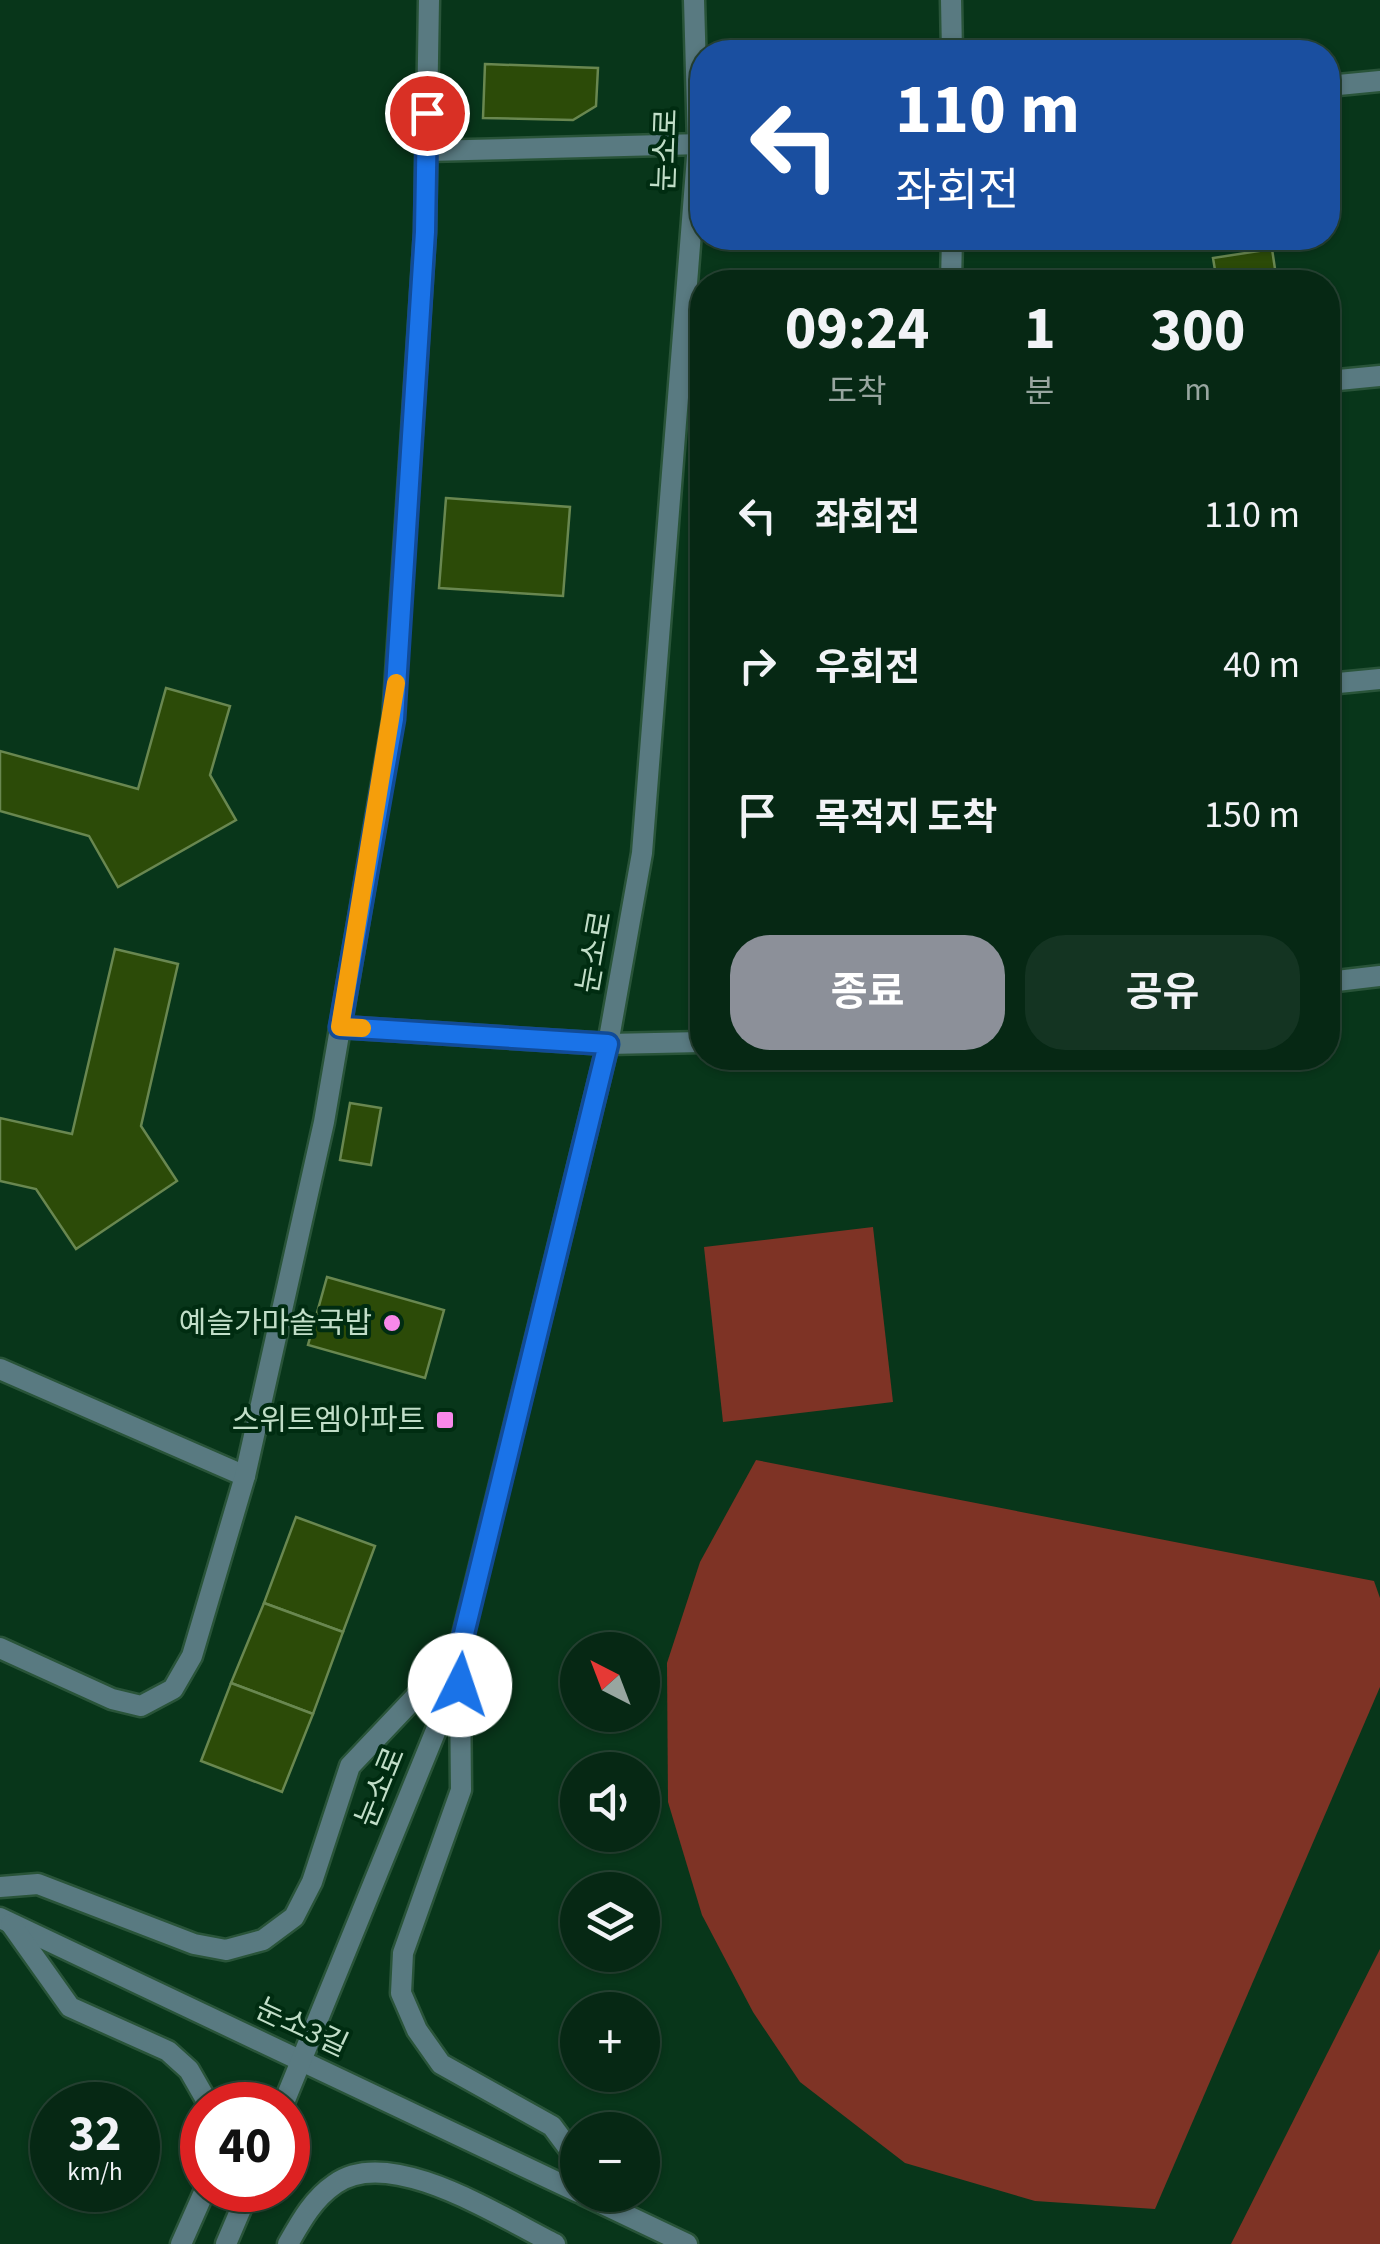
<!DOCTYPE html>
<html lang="ko">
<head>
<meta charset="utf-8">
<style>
	:root { --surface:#062814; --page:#143422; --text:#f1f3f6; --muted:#98a6a0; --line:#274434; --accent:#8c9099 }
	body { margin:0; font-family:"Source Sans 3","Noto Sans KR",sans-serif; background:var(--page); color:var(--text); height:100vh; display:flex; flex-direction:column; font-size:38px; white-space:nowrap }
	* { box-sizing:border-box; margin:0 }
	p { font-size:32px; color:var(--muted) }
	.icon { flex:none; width:55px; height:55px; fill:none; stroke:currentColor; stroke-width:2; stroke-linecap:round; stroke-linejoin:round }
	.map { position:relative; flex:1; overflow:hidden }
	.side { position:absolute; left:690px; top:270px; width:650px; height:800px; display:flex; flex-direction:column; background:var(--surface); border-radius:40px; box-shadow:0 2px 8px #0004,0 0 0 2px var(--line) }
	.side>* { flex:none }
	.banner { position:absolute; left:690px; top:40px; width:650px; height:210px; border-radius:40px; box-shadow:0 2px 8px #0004,0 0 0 2px var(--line); background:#1a4fa0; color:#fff; overflow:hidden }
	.needle { width:65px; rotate:318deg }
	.controls { position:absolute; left:560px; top:1632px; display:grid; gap:20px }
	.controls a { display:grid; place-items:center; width:100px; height:100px; border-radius:50%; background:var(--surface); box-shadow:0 2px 8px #0004,0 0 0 2px var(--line); font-size:50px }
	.speed { position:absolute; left:30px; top:2082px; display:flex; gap:20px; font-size:50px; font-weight:700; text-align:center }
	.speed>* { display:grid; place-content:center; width:130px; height:130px; border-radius:50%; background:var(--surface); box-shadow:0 2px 8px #0004,0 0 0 2px var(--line); line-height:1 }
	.speed small { font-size:25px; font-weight:400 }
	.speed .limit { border:15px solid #d22; background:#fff; color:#111 }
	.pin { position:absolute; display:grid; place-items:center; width:85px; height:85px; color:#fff; margin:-42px; border:5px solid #fff; border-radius:50%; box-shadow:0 2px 10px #0007 }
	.me { position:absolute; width:110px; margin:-55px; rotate:4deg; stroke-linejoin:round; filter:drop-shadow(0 0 8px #0008) }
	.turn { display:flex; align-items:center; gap:35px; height:210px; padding:0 40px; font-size:45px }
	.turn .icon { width:130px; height:130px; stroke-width:2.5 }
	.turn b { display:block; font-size:70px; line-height:85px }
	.eta { display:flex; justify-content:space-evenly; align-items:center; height:170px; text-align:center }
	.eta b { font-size:60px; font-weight:700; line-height:70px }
	.cta { display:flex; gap:20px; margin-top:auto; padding:20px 40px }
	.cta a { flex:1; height:115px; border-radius:40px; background:var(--accent); color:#fff; font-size:40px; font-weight:700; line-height:115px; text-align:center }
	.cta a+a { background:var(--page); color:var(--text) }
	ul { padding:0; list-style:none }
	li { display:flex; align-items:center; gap:30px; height:150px; padding:0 40px }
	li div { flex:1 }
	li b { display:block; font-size:38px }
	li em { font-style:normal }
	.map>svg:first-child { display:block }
	.green { fill:#7e3325 }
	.building { fill:#2c4b08; stroke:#698750; stroke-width:2.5 }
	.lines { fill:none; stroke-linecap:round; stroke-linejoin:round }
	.minor-casing { stroke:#295439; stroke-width:25 }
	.tertiary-casing { stroke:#295439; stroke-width:25 }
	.minor { stroke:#597a81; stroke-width:20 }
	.tertiary { stroke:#597a81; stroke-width:20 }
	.route-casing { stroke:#114b97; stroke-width:25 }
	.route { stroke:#1a73e8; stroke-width:18 }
	.slow { stroke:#f59e0b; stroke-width:18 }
	.poi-dot { fill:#f888ea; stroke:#002c11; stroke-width:4 }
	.labels { text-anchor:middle; stroke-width:8; stroke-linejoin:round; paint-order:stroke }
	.street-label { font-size:30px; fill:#c1dec8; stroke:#002c11 }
	.poi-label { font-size:30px; fill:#c1dec8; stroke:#002c11; text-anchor:end }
</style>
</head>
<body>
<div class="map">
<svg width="1380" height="2244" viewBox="0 0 1380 2244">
	<rect width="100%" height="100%" fill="#08361a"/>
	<g class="green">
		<path d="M 873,1227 L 893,1402 L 723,1422 L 704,1247 Z"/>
		<path d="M 756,1460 L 1374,1581 L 1380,1598 L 1380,1687 L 1155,2209 L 1035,2201 L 905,2163 L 800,2082 L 753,2012 L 702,1915 L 668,1802 L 667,1663 L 700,1562 Z"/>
		<path d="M 1380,1949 L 1380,2244 L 1231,2244 Z"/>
	</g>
	<g class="building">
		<path d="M 485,64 L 598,68 L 596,106 L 573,120 L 483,118 Z"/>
		<path d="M 1272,249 L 1277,282 L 1217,282 L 1213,258 Z"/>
		<path d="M 446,498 L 570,507 L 563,596 L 439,588 Z"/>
		<path d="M 166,688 L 230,706 L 210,775 L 236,820 L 118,887 L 89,836 L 0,811 L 0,751 L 138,789 Z"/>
		<path d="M 115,949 L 178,964 L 141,1126 L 177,1181 L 76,1249 L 36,1189 L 0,1181 L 0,1118 L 72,1134 Z"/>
		<path d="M 350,1103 L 381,1108 L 371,1165 L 340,1160 Z"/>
		<path d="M 327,1277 L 444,1310 L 425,1378 L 308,1345 Z"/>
		<path d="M 296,1517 L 375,1546 L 343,1632 L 264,1603 Z"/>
		<path d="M 264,1603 L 343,1632 L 313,1714 L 231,1683 Z"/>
		<path d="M 231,1683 L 313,1714 L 282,1792 L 201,1761 Z"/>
	</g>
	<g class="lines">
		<defs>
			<g id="minor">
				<path d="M 951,0 L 952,52"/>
				<path d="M 1328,86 L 1380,81"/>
				<path d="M 427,151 L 702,144"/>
				<path d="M 951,282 L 952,238"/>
				<path d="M 1328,381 L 1380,376"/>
				<path d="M 1328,684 L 1380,679"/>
				<path d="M 1328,982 L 1380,976"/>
				<path d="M 340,1027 L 608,1044 L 702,1042"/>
				<path d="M 0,1369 L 245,1476"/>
				<path d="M 0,1648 L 112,1699 L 141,1706 L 173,1689 L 192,1656 L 245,1476 L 324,1122 L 393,719 L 425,232 L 429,0"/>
			</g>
			<g id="tertiary">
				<path d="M 460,1683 L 461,1790 L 403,1953 L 401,1993 L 417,2030 L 441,2064 L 552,2126 L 578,2161"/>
				<path d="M 0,1887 L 38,1884 L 194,1944 L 226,1950 L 263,1940 L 294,1917 L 312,1882 L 350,1766 L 458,1652"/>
				<path d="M 0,1918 L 578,2192"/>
				<path d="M 11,1924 L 70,2007 L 168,2051 L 189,2070 L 209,2105"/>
				<path d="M 283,2105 L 445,1708 L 608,1044 L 642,853 L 698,144 L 694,0"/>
				<path d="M 584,2195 L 687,2244"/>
				<path d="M 181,2244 L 205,2190"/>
				<path d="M 226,2244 L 249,2190"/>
				<path d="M 288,2244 C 301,2221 313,2199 335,2184 C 390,2144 502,2218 555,2244"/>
			</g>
		</defs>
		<use href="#minor" class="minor-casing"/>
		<use href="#tertiary" class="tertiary-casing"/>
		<use href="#minor" class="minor"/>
		<use href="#tertiary" class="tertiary"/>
	</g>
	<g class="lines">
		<defs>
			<path id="route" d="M 427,113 L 425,232 L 394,719 L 340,1027 L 608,1044 L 460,1650 L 460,1685"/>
		</defs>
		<use href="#route" class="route-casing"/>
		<use href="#route" class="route"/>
		<path class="slow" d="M 362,1028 L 340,1027 L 396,683"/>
	</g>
	<g class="poi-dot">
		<circle cx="392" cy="1323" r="10"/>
		<rect x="435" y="1410" width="20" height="20" rx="5"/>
	</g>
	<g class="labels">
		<g class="street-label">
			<text transform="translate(665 150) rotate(-88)" y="10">눈소로</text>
			<text transform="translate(594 952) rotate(-80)" y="10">눈소로</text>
			<text transform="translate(380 1787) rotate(-68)" y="10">눈소로</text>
			<text transform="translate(302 2027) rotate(25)" y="10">눈소3길</text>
		</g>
		<g class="poi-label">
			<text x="372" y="1333">예슬가마솥국밥</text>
			<text x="425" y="1430">스위트엠아파트</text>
		</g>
	</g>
</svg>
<div class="controls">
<a><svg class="needle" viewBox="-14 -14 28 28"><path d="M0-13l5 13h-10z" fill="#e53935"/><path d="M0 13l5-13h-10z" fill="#98a6a0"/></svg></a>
<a><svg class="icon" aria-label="sound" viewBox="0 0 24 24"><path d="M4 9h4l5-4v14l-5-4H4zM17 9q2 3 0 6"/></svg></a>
<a><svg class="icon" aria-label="layers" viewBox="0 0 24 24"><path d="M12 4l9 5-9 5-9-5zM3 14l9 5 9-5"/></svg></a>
<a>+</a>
<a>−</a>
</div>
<div class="speed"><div>32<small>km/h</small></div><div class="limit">40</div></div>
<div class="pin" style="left:427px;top:113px;background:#d93025"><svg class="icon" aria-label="arrive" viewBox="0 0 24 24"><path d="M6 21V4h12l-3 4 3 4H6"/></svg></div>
<svg class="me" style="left:460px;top:1685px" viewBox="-20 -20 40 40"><circle r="19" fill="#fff"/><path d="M0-13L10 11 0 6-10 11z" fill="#1a73e8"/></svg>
<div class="banner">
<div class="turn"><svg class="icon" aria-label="left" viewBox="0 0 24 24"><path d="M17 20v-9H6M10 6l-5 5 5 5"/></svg><div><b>110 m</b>좌회전</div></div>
</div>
<section class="side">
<div class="eta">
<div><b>09:24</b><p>도착</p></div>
<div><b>1</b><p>분</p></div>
<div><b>300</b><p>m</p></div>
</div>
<ul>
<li><svg class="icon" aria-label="left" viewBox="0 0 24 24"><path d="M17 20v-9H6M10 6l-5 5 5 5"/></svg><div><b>좌회전</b></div><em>110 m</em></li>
<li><svg class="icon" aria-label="right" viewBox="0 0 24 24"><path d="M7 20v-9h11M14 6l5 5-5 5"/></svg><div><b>우회전</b></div><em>40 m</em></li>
<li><svg class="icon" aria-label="arrive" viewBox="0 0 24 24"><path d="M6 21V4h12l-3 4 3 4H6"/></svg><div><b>목적지 도착</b></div><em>150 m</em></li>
</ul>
<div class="cta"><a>종료</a><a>공유</a></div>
</section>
</div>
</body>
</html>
